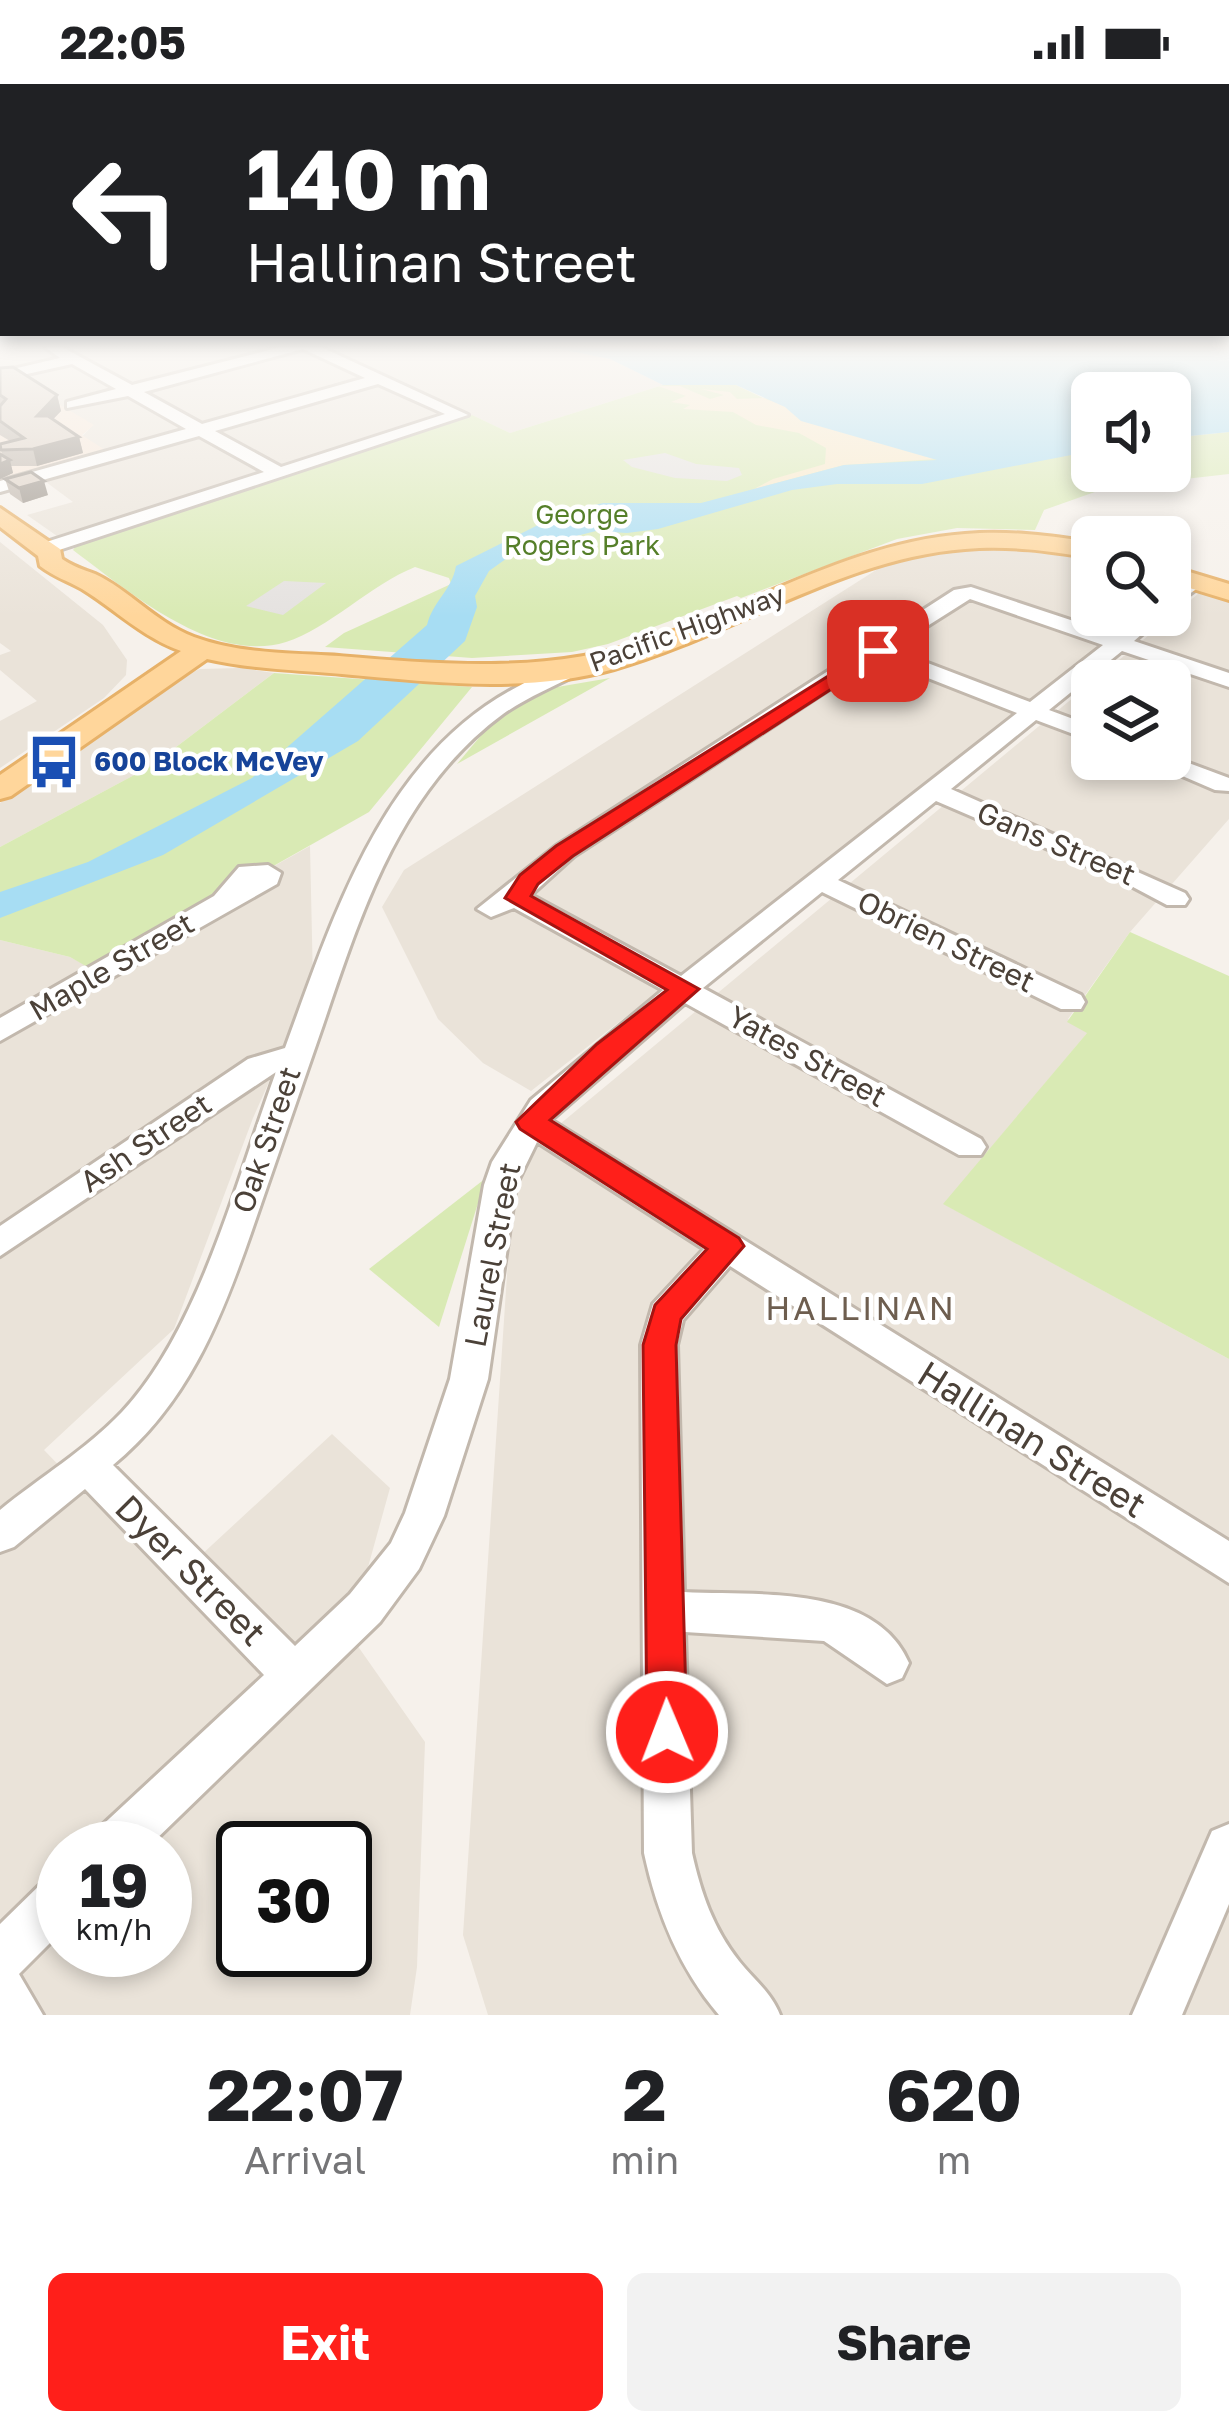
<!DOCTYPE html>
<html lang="en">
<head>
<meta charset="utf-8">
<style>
	:root { --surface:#fff; --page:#f2f2f2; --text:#202124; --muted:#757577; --accent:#ff1f1a }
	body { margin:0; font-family:"Golos Text",sans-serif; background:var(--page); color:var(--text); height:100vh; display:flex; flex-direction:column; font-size:45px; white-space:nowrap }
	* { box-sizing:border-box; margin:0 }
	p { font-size:39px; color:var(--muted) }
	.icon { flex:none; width:66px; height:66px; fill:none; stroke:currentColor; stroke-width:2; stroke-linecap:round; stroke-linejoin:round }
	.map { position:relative; height:1931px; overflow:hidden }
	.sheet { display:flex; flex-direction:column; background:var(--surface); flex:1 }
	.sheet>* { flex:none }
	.guide { position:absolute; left:0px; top:0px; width:1230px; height:252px; box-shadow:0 6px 18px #0003; background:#202124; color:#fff; overflow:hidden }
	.fabs { position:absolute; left:1071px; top:288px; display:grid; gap:24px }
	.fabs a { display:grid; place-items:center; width:120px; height:120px; border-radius:18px; background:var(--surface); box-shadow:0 6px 18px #0003; font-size:60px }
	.speed { position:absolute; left:36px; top:1737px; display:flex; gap:24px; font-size:60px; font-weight:700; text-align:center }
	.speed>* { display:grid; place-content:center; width:156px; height:156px; border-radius:50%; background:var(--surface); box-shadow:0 6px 18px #0003; line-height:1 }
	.speed small { font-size:30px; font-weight:400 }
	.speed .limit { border:6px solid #111; border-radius:18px; background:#fff; color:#111 }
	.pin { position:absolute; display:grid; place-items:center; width:102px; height:102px; color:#fff; margin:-51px; border-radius:24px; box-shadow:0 6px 18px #0006 }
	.me { position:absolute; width:132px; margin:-66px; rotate:359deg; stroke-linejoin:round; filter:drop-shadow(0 0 9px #0008) }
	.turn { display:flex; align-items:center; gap:42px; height:252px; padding:0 48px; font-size:54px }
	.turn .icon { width:156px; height:156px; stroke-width:2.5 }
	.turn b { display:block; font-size:84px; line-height:102px }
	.eta { display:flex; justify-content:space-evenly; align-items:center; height:204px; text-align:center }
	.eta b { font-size:72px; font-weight:700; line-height:84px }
	.action { display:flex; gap:24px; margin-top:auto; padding:24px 48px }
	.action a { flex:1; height:138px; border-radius:18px; background:var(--accent); color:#fff; font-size:48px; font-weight:700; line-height:138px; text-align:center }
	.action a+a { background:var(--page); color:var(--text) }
	.status { display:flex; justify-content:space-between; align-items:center; height:84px; padding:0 60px; background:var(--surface); direction:ltr }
	.status svg { height:33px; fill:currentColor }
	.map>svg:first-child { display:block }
	.residential { fill:#eae3d9; fill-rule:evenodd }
	.commercial { fill:#f7e6d7 }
	.green { fill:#d9eab4 }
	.sand { fill:#f9e9c8 }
	.parking { fill:#e5e2e0 }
	.water { fill:#a7ddf3 }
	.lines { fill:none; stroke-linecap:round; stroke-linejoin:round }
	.minor-casing { stroke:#c2b8ad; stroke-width:6 }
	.major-casing { stroke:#e7b168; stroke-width:6 }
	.minor { fill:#fff; fill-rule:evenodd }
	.major { fill:#ffd69b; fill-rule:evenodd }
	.wall { fill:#bcb2a8 }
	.shaded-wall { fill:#999188 }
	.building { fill:#dbcfc3; stroke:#999188; stroke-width:3 }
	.route { fill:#ff1f1a; stroke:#a61411; stroke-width:3 }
	.labels { text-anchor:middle; stroke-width:9; stroke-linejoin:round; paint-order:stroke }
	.far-park-label { font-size:27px; fill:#557f29; stroke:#fff }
	.far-street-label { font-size:27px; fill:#4b4138; stroke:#fff }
	.far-transit-label { font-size:27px; font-weight:bold; fill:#164399; stroke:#fff; text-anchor:start }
	.street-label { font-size:30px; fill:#4b4138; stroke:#fff }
	.neighbourhood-label { font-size:33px; letter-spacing:3px; fill:#6e5e4f; stroke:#fff }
	.near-street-label { font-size:36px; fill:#4b4138; stroke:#fff }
</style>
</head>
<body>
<div class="status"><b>22:05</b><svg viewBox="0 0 49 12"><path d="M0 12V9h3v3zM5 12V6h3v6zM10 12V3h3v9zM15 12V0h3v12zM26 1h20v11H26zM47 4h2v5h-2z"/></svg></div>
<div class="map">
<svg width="1229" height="1931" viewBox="0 0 1229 1931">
	<rect width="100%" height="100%" fill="#f6f1eb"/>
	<g class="residential">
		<path d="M 17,263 L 550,263 L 610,275 L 663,301 L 510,349 L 461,326 L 57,452 L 27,431 L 73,418 L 42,395 L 93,341 L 0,294 L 0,267 Z"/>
		<path d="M 0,458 L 103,541 L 127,576 L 126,591 L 104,614 L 0,684 L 0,637 L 37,617 L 0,586 L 0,571 L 11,567 L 0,559 Z"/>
		<path d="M 979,459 L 1092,472 L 1092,531 L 1139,531 L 531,1007 L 483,979 L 438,935 L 382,823 L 404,786 L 884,481 L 929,464 Z"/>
		<path d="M 1205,504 L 1229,512 L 1229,735 L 1130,848 L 1068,935 L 1088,948 L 944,1120 L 1229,1275 L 1229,1931 L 488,1931 L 463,1851 L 511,1131 L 524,1070 L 1092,598 L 1092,675 L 1170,675 L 1170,597 L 1094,597 Z"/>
		<path d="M 240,584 L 274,589 L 151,682 L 0,763 L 0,719 L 178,594 L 200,585 Z"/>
		<path d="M 310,762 L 313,899 L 253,1034 L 174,1245 L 44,1366 L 172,1498 L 332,1350 L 390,1404 L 365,1494 L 78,1764 L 63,1764 L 63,1778 L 0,1837 L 0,856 L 70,873 L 91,884 Z"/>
		<path d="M 357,1561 L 425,1658 L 417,1883 L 410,1931 L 0,1931 L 0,1910 L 63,1848 L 63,1866 L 165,1866 L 165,1764 L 149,1764 ZM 243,1764 L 345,1764 L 345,1866 L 243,1866 Z"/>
	</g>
	<path class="commercial" d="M 0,294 L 20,297 L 94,341 L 82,351 L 108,368 L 0,399 Z"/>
	<g class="green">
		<path d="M 663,301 L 736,301 L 763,314 L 1092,364 L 1092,387 L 1170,387 L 1170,354 L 1229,348 L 1229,390 L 1106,404 L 1044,426 L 1035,446 L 957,444 L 897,455 L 741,514 L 737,512 L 608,560 L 572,568 L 472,574 L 325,563 L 344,549 L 451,500 L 449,494 L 415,483 C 370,501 328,545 286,558 C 214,581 128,507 73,466 L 78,459 L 472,331 L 510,349 Z"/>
		<path d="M 274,589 L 472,603 L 369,728 L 91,885 L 70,873 L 0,856 L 0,763 L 151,682 Z"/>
		<path d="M 610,594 L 457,680 L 499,630 L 534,607 Z"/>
		<path d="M 1130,848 L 1229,892 L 1229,1275 L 943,1120 L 1087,949 L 1067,938 Z"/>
		<path d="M 486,1094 L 439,1243 L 369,1185 Z"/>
	</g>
	<path class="sand" d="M 658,302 L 680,302 L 710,315 L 724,311 L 701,305 L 730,308 L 737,315 L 763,314 L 937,375 L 844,381 L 754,405 L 773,395 L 825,380 L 826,364 L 799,349 L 756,341 L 733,328 L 683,325 L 690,321 L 671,318 L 686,312 Z"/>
	<g class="parking">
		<path d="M 665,369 L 696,380 L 739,384 L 742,391 L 727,397 L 675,394 L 632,383 L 623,376 Z"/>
		<path d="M 284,497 L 326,499 L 283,531 L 246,522 Z"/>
	</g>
	<path class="water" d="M 550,263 L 732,266 L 727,263 L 1229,263 L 1229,348 L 1170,354 L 1170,309 L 1092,309 L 1092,367 L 922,400 L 837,400 L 792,406 L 658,445 L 627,449 L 596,447 L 517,467 L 489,487 L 475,512 L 477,523 L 465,557 L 358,657 L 163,771 L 0,834 L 0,808 L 88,778 L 252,694 L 427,541 C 433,517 452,506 456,482 L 562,429 L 603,419 L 701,419 L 844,381 L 937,376 L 801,337 L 785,323 L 736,301 L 663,301 L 610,275 Z"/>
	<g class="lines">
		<defs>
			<g id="minor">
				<path d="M 45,263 L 62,263 L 132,301 L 281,263 L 321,263 L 468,331 L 44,471 L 37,469 L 37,461 L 264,388 L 199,352 L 0,408 L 0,397 L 186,345 L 128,312 L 67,324 L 67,318 L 116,305 L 72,280 L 0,296 L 0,288 L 60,274 ZM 303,265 L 365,294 L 202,340 L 144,308 ZM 378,300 L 445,330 L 281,383 L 215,347 Z"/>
				<path d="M 1189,494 L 1206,498 L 1170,524 L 1170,508 Z"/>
				<path d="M 971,503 L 1116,551 L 1141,531 L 1164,531 L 1134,557 L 1229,589 L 1229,603 L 1122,567 L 1049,626 L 1092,642 L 1092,657 L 1036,636 L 951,705 L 1185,809 L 1189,815 L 1185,821 L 1167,821 L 1118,795 L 936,717 L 838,796 L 1081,911 L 1085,918 L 1081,925 L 1061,925 L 822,808 L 703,904 L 981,1055 L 986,1063 L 981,1071 L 959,1071 L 685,919 L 551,1036 L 1229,1457 L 1229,1499 L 730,1182 L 683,1236 L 677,1261 L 684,1508 C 755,1512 875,1499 909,1579 L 902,1594 L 887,1600 L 824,1557 L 685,1548 L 692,1769 C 701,1809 713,1844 739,1877 C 754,1896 771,1908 780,1931 L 719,1931 C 679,1884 657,1829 644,1769 L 641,1261 L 653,1220 L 704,1165 L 537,1058 L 516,1101 L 488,1295 L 444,1432 L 419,1485 L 380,1538 L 147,1764 L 89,1764 L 96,1747 L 264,1591 L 85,1405 L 14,1463 L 0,1468 L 0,1426 C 39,1394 87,1365 122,1328 C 200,1245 237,1094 276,988 L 0,1172 L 0,1142 L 248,975 L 285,964 C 334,831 382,674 517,603 C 534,594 556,578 576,581 L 576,591 C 552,603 526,614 503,630 C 400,706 362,826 323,941 C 299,1010 275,1080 251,1149 C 220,1238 187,1320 113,1381 L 295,1562 L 350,1510 L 391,1459 L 405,1429 L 450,1295 L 484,1101 L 492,1078 L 531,1016 L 663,906 L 514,824 L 491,833 L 477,825 L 556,762 L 954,506 ZM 970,515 L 1103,561 L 1030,618 L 891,565 ZM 877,574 L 1017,629 L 681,892 L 531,811 L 574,772 Z"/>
				<path d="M 1170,672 L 1229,694 L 1229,707 L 1215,706 L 1143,675 Z"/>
				<path d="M 268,781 L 281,789 L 277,800 L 0,957 L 0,934 L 214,812 L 239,783 Z"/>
				<path d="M 1229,1740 L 1229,1820 L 1182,1931 L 1132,1931 L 1212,1747 Z"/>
				<path d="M 63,1788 L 63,1846 L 19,1890 L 43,1931 L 0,1931 L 0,1840 L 46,1795 Z"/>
			</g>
			<g id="major">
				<path d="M 0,424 L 60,465 L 62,475 C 74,483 82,485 95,490 C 128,505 155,538 194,553 C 240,570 291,569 339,572 C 448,581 549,590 654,554 C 757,519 855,458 965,450 C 1009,446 1049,452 1092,458 L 1092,474 C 1049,467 1009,461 965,465 C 843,474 731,552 614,585 C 525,610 432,598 342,590 C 297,586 251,585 207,575 L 11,712 L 0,715 L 0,691 L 181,567 C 142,553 116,526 82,505 C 68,497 54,493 40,482 L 38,472 L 0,443 Z"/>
				<path d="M 1170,482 L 1229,500 L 1229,516 L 1170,498 Z"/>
			</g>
		</defs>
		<use href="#minor" class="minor-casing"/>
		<use href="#major" class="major-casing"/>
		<use href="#minor" class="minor"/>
		<use href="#major" class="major"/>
	</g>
	<g class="wall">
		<path d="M 0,284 L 57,311 L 61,327 L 53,335 L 79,353 L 83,369 L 37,382 L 11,382 L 13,389 L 0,395 L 0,370 L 2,371 L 0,360 L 10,357 L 0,351 Z"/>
		<path d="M 5,395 L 48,411 L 23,419 L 10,410 Z"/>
	</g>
	<g class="shaded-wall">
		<path d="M 57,311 L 61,327 L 41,348 L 37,332 Z"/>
		<path d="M 79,353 L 83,369 L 37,382 L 33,365 Z"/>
		<path d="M 10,376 L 13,389 L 0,395 L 0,380 Z"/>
		<path d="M 44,397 L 48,411 L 23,419 L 19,404 Z"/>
	</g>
	<g class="building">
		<path d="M 13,283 L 57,311 L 37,332 L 48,332 L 79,353 L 33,365 L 1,366 L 0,360 L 24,354 L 0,337 L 0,322 L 6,315 L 0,311 L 0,284 Z"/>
		<path d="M 0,370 L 10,376 L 0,380 Z"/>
		<path d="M 31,388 L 44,397 L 19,404 L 5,395 Z"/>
	</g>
	<linearGradient id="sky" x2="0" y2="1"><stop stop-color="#8ec4ec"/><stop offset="0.49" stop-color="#fbf9f6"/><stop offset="1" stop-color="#fbf9f6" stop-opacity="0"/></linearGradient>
	<rect width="1229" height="533" fill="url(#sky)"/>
	<path class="route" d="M 878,561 L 884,563 L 884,571 L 573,772 L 538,800 L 531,812 L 699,905 L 550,1036 L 739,1154 L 744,1162 L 681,1235 L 676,1261 L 687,1648 L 682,1663 L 667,1668 L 653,1663 L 647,1648 L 643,1261 L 655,1221 L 707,1165 L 520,1045 L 516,1038 L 597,960 L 667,906 L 505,814 L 520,791 L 556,762 Z"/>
	<defs>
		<symbol id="bus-bare" viewBox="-9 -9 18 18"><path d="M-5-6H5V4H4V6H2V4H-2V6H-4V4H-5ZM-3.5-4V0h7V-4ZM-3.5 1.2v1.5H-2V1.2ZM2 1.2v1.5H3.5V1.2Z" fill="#1a4fb4" stroke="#fff" stroke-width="2.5" paint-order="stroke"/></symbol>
	</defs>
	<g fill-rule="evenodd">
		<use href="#bus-bare" x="16" y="640" width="76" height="76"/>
	</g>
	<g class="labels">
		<g class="far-park-label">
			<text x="582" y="440">George<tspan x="582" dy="31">Rogers Park</tspan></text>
		</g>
		<g class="far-street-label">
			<text transform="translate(687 545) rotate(-20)" y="9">Pacific Highway</text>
		</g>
		<g class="far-transit-label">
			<text x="94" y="687">600 Block McVey</text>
		</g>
		<g class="street-label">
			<text transform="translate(1056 760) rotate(23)" y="10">Gans Street</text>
			<text transform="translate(946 858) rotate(26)" y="10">Obrien Street</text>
			<text transform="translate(112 883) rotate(-30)" y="10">Maple Street</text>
			<text transform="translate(807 973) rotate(29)" y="10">Yates Street</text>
			<text transform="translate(267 1056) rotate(-71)" y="10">Oak Street</text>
			<text transform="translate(146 1059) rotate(-34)" y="10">Ash Street</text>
			<text transform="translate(493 1171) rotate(-79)" y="10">Laurel Street</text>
		</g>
		<g class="neighbourhood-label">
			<text x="861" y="1236">HALLINAN</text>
		</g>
		<g class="near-street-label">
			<text transform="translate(1032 1355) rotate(32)" y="13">Hallinan Street</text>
			<text transform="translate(191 1486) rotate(45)" y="13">Dyer Street</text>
		</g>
	</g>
</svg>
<div class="fabs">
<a><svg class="icon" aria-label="sound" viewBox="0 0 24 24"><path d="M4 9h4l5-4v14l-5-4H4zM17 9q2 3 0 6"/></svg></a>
<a><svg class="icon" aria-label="search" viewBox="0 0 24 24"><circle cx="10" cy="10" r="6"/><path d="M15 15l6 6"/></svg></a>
<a><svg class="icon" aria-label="layers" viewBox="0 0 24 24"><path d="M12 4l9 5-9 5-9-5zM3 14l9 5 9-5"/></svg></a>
</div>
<div class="speed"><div>19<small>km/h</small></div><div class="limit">30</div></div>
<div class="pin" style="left:878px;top:567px;background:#d93025"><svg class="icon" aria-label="arrive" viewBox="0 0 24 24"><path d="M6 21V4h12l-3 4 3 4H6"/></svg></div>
<svg class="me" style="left:667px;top:1648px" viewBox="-20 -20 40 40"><circle r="17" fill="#ff1f1a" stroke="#fff" stroke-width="3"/><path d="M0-11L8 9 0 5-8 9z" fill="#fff"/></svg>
<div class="guide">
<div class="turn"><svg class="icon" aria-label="left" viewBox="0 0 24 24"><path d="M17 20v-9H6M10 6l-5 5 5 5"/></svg><div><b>140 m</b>Hallinan Street</div></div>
</div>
</div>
<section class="sheet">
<div class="eta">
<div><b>22:07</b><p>Arrival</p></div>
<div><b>2</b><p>min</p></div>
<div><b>620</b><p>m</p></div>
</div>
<div class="action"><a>Exit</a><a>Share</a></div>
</section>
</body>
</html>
